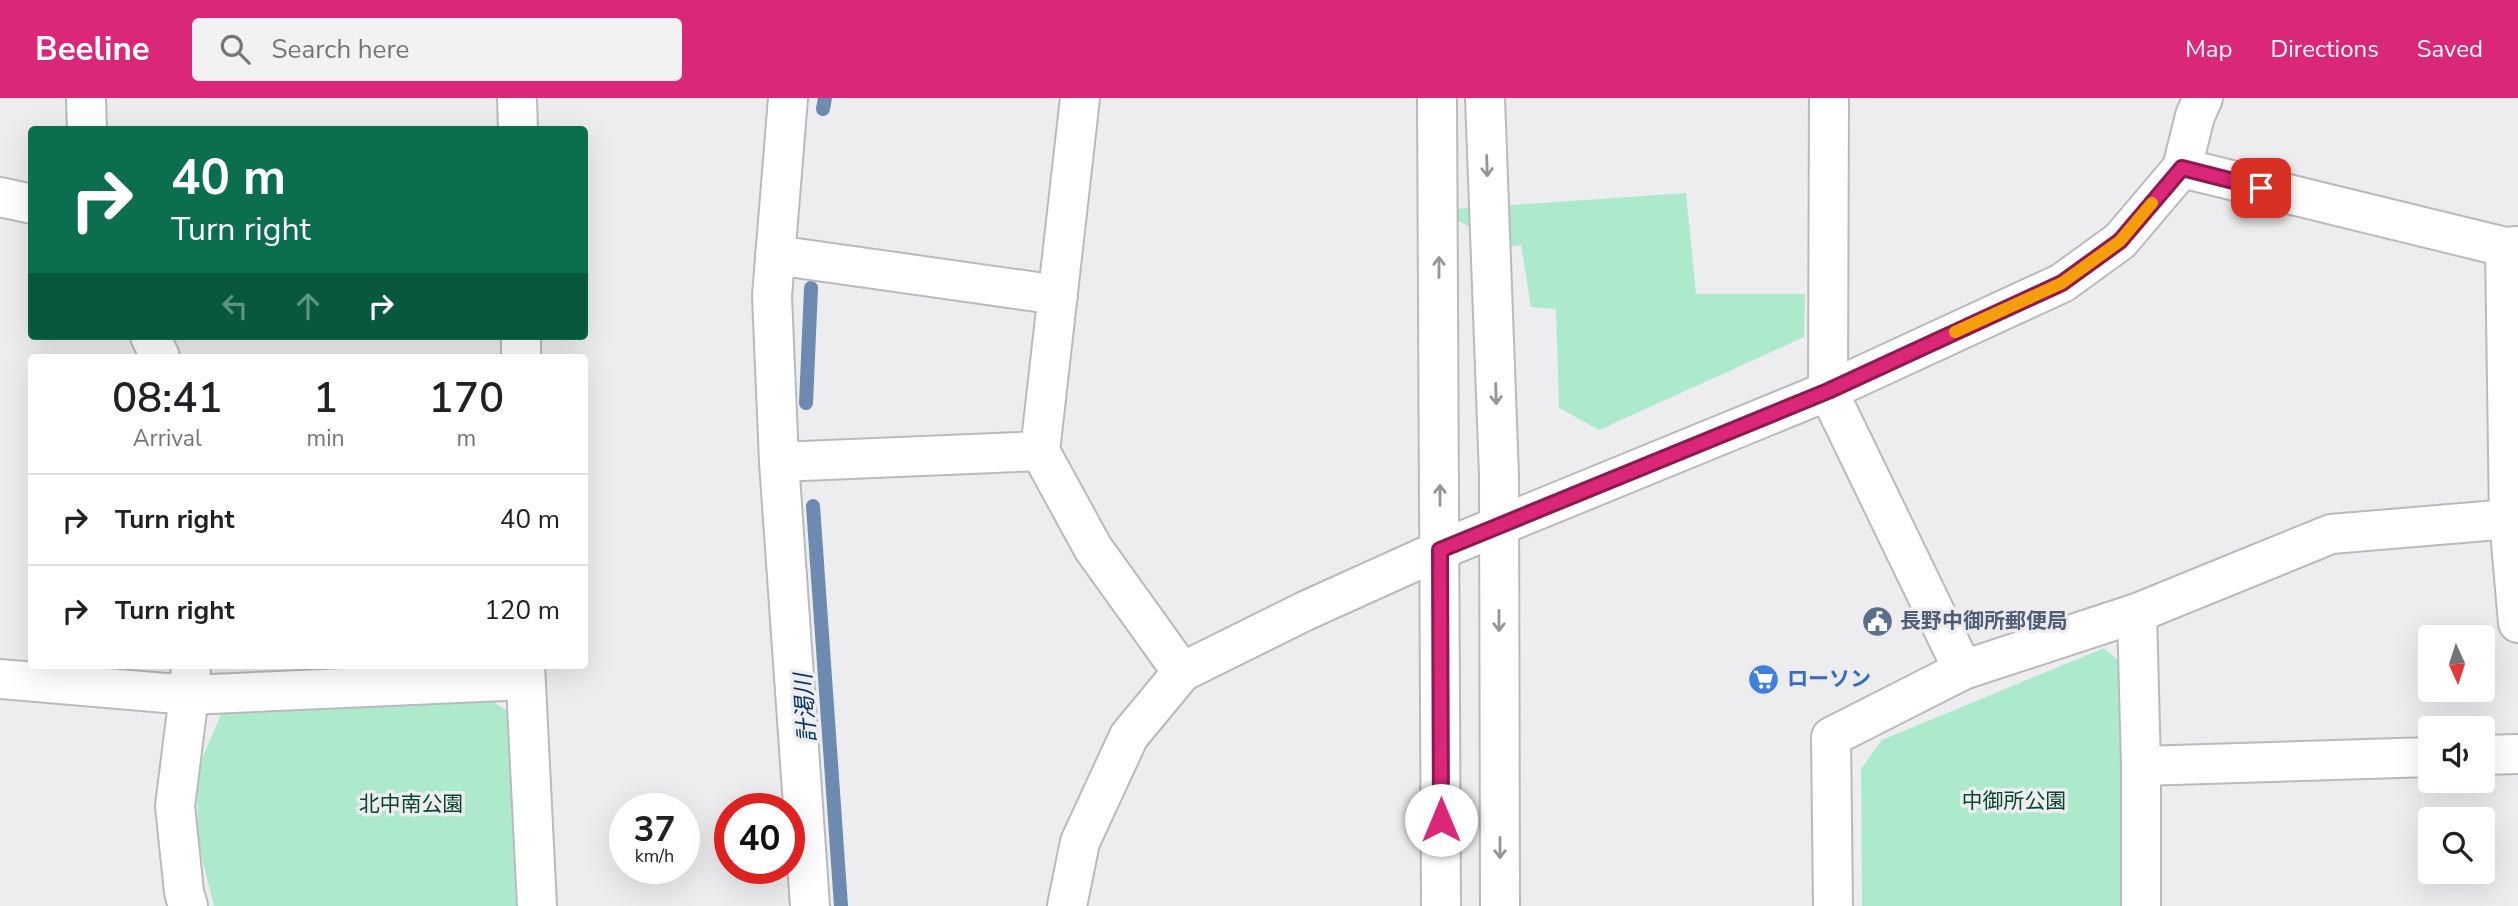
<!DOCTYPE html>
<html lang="en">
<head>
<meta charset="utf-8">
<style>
	:root { --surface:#fff; --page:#f2f2f2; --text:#202124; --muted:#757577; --line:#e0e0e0; --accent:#db2777 }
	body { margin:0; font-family:"Nunito Sans","Noto Sans JP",sans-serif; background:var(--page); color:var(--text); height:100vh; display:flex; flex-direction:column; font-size:26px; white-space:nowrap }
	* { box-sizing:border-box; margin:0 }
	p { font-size:23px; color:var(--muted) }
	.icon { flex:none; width:38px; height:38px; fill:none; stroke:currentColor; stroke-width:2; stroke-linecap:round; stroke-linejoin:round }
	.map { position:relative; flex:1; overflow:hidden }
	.sheet { position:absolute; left:28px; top:256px; width:560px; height:315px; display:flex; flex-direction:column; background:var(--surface); border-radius:7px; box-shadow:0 7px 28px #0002 }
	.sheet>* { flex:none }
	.guide { position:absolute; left:28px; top:28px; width:560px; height:214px; border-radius:7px; box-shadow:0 7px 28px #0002; background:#0b6e4f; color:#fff; overflow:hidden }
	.needle { width:46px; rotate:177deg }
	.buttons { position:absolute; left:2418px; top:527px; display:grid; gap:14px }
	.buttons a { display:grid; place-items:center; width:77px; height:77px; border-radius:7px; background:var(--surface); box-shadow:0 7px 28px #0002; font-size:35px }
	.speed { position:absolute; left:609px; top:695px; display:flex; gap:14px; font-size:35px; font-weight:700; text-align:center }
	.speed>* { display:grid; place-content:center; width:91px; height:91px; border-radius:50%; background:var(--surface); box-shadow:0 7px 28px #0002; line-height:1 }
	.speed small { font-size:18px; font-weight:400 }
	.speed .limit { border:10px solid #d22; background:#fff; color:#111 }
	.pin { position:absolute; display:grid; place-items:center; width:60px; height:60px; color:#fff; margin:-30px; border-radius:14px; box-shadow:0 4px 10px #0006 }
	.me { position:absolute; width:77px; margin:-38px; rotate:0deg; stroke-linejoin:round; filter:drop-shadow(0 0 5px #0008) }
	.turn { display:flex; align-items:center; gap:24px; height:147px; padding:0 28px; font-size:32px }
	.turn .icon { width:91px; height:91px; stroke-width:2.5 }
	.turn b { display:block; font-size:49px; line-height:60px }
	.lanes { display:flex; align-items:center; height:66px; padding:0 28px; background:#0003; justify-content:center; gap:35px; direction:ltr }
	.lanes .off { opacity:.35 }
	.eta { display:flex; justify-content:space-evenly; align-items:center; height:119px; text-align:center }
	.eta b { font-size:42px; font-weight:600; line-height:49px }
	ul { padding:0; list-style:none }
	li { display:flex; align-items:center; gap:21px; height:91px; padding:0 28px; border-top:2px solid var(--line) }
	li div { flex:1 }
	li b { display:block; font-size:26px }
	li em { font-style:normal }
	header { display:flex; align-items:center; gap:42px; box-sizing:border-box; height:98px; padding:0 35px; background:var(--accent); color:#fff }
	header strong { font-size:33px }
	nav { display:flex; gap:38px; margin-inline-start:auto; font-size:24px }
	.search { width:490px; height:63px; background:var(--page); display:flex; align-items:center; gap:18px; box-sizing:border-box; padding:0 24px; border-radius:7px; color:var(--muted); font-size:26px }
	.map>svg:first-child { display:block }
	.green { fill:#adeacc }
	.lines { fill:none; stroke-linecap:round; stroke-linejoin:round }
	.stream { stroke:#6d8bb1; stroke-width:14 }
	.minor-casing { stroke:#bababc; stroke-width:42 }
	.minor { stroke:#fff; stroke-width:38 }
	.oneway { stroke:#959595 }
	.route-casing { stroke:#8e194d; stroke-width:18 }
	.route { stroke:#db2777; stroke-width:12 }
	.slow { stroke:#f59e0b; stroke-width:12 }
	.labels { text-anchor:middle; stroke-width:7; stroke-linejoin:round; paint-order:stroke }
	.service-label { font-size:21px; font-weight:bold; fill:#4e5e75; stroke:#ededef; text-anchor:start }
	.shop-label { font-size:21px; font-weight:bold; fill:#366cbe; stroke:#ededef; text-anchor:start }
	.park-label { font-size:21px; fill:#07452f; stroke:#ededef }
	.water-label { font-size:23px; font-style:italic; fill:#063363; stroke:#ededef }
</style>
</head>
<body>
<header>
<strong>Beeline</strong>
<div class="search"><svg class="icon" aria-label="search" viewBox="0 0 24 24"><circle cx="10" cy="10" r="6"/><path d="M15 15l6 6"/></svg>Search here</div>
<nav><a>Map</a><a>Directions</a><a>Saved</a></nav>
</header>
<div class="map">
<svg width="2518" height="808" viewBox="0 0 2518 808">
	<rect width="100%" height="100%" fill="#ededef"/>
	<g class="green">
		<path d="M 1686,95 L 1696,196 L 1805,196 L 1804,239 L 1599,332 L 1559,310 L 1556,211 L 1531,209 L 1521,147 L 1506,149 L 1439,112 Z"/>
		<path d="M 2104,550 L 2121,565 L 2120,808 L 1862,808 L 1861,671 L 1882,642 Z"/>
		<path d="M 492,603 L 510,615 L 516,808 L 214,808 L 198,745 L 197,672 L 225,607 Z"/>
	</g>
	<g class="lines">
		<g class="stream">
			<path d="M 823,11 L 825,0"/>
			<path d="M 806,305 L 811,190"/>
			<path d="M 813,408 L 841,808"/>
		</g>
		<defs>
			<g id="minor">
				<path d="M 86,0 L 87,32"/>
				<path d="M 517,0 L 518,32"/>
				<path d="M 788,0 L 772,198 L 779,364 L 810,808"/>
				<path d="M 1080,0 L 1040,353 L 1093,450 L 1182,574"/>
				<path d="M 1437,0 L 1441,808"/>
				<path d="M 1485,0 L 1499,378 L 1500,808"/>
				<path d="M 1829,0 L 1828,293 L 1963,572"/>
				<path d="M 2182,70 L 2505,149 L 2518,148"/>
				<path d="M 0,99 L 32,106"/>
				<path d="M 2505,149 L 2509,421 L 2518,525"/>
				<path d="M 775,157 L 1058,197"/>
				<path d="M 150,238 L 160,259"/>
				<path d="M 521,238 L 521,259"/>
				<path d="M 779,364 L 1040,353"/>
				<path d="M 2137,515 L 2141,668 L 2141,808"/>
				<path d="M 191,567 L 189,597 L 525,582"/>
				<path d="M 525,567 L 537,808"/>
				<path d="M 0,581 L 189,597 L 175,708 L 184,794 L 188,808"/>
				<path d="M 2483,657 L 2518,656"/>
				<path d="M 2141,668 L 2431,659"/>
				<path d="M 1067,808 L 1080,744 L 1129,638 L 1182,574 L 1305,513 L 1440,452 L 1828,293 L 2062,185 L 2120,143 L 2182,70 L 2195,18 L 2203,0"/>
				<path d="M 1833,808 L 1831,639 L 1963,572 L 2137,515 L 2331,436 L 2509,421"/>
			</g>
		</defs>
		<use href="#minor" class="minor-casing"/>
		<use href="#minor" class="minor"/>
	</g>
	<defs><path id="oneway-shaft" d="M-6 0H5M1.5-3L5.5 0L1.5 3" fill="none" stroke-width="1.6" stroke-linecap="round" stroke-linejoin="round" transform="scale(1.75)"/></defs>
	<g class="oneway">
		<use href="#oneway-shaft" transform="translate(1487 68) rotate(88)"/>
		<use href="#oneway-shaft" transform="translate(1439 169) rotate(-90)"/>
		<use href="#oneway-shaft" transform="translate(1496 296) rotate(88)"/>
		<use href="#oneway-shaft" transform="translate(1440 397) rotate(-90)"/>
		<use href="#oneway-shaft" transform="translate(1499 523) rotate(90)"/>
		<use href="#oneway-shaft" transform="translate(1500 750) rotate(90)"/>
	</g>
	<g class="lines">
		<defs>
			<path id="route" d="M 1441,722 L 1440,452 L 1828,293 L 2062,185 L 2120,143 L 2182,70 L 2261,90"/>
		</defs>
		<use href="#route" class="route-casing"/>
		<use href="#route" class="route"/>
		<path class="slow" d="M 1955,234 L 2062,185 L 2120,143 L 2152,105"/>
	</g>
	<defs>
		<symbol id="civic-disc" viewBox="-11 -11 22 22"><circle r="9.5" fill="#5c6f8a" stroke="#ededef"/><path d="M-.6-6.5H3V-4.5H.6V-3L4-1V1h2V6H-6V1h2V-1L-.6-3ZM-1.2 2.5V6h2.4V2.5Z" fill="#fff"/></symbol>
		<symbol id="supermarket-disc" viewBox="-11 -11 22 22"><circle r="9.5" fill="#3f7fe0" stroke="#ededef"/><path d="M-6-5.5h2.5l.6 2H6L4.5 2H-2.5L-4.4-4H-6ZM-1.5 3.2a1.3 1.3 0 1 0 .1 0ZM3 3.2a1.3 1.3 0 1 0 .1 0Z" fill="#fff"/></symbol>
	</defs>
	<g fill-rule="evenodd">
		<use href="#civic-disc" x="1860" y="506" width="35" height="35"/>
		<use href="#supermarket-disc" x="1746" y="564" width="35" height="35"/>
	</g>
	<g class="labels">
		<g class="service-label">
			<text x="1900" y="530">長野中御所郵便局</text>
		</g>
		<g class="shop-label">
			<text x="1787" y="588">ローソン</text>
		</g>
		<g class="park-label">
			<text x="2014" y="710">中御所公園</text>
			<text x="411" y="713">北中南公園</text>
		</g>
		<g class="water-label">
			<text transform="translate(805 610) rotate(-94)" y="8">計渇川</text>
		</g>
	</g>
</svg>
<div class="buttons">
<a><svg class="needle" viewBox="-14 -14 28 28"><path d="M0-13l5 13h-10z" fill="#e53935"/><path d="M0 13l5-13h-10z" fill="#757577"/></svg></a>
<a><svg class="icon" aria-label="sound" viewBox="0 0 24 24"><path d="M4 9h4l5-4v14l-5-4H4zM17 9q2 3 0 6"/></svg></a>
<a><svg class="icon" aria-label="search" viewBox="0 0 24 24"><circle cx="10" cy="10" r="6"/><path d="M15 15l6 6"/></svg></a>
</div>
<div class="speed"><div>37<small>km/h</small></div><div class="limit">40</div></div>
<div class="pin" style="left:2261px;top:90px;background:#d93025"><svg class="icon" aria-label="arrive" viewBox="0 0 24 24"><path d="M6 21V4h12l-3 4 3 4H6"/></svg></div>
<svg class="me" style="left:1441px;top:722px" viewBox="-20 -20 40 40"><circle r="19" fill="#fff"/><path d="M0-13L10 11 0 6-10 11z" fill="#db2777"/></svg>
<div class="guide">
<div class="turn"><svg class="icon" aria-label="right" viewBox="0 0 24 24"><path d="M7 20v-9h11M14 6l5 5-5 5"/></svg><div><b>40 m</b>Turn right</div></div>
<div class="lanes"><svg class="icon off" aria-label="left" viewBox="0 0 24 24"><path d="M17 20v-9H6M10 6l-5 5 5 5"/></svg><svg class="icon off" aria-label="ahead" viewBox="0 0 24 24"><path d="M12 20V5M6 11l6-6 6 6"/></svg><svg class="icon" aria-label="right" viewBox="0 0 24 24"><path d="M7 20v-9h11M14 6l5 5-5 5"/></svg></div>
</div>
<section class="sheet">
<div class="eta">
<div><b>08:41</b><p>Arrival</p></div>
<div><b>1</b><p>min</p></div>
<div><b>170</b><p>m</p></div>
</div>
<ul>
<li><svg class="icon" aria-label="right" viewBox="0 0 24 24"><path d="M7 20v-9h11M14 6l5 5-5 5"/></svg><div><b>Turn right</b></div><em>40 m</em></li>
<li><svg class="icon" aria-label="right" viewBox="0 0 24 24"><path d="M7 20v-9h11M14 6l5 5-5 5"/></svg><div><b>Turn right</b></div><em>120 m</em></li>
</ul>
</section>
</div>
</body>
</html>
